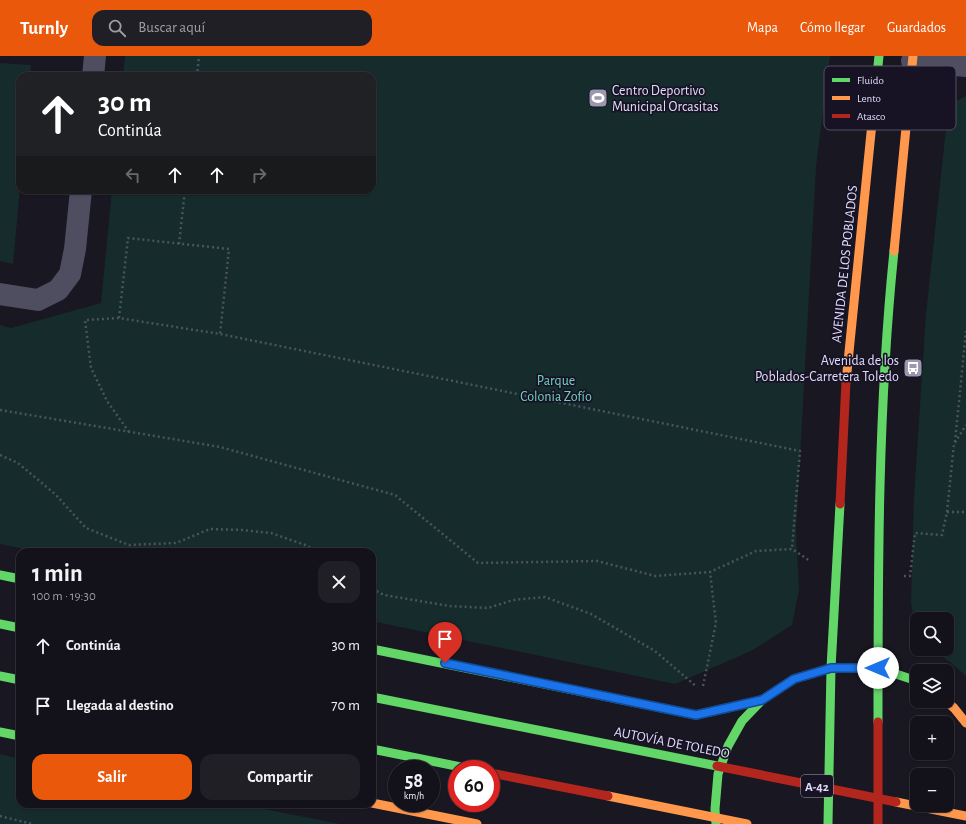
<!DOCTYPE html>
<html lang="es">
<head>
<meta charset="utf-8">
<style>
	:root { --surface:#131119; --page:#201f26; --text:#f1f3f6; --muted:#9d9da2; --line:#323138; --accent:#ea580c }
	body { margin:0; font-family:"Alegreya Sans",sans-serif; background:var(--page); color:var(--text); height:100vh; display:flex; flex-direction:column; font-size:15px; white-space:nowrap }
	* { box-sizing:border-box; margin:0 }
	p { font-size:13px; color:var(--muted) }
	.icon { flex:none; width:22px; height:22px; fill:none; stroke:currentColor; stroke-width:2; stroke-linecap:round; stroke-linejoin:round }
	.map { position:relative; flex:1; overflow:hidden }
	.side { position:absolute; left:16px; top:492px; width:360px; height:260px; display:flex; flex-direction:column; background:var(--surface); border-radius:12px; box-shadow:0 1px 3px #0004,0 0 0 1px var(--line) }
	.side>* { flex:none }
	.banner { position:absolute; left:16px; top:16px; width:360px; height:122px; border-radius:12px; box-shadow:0 1px 3px #0004,0 0 0 1px var(--line); background:#202124; color:#fff; overflow:hidden }
	.buttons { position:absolute; left:910px; top:556px; display:grid; gap:8px }
	.buttons a { display:grid; place-items:center; width:44px; height:44px; border-radius:8px; background:var(--surface); box-shadow:0 1px 3px #0004,0 0 0 1px var(--line); font-size:20px }
	.speed { position:absolute; left:388px; top:704px; display:flex; gap:8px; font-size:20px; font-weight:700; text-align:center }
	.speed>* { display:grid; place-content:center; width:52px; height:52px; border-radius:50%; background:var(--surface); box-shadow:0 1px 3px #0004,0 0 0 1px var(--line); line-height:1 }
	.speed small { font-size:10px; font-weight:400 }
	.speed .limit { border:6px solid #d22; background:#fff; color:#111 }
	.pin { position:absolute; display:grid; place-items:center; width:34px; height:34px; color:#fff; margin:-41px -17px; border-radius:50% 50% 50% 0; rotate:-45deg; box-shadow:0 0 4px #0007 }
	.pin .icon { rotate:45deg }
	.me { position:absolute; width:44px; margin:-22px; rotate:270deg; stroke-linejoin:round; filter:drop-shadow(0 0 3px #0008) }
	.turn { display:flex; align-items:center; gap:14px; height:84px; padding:0 16px; font-size:18px }
	.turn .icon { width:52px; height:52px; stroke-width:2.5 }
	.turn b { display:block; font-size:28px; line-height:34px }
	.lanes { display:flex; align-items:center; height:38px; padding:0 16px; background:#0003; justify-content:center; gap:20px; direction:ltr }
	.lanes .off { opacity:.35 }
	.round { display:grid; place-items:center; flex:none; width:42px; height:42px; border-radius:12px; background:var(--page) }
	.summary { display:flex; align-items:center; justify-content:space-between; height:68px; padding:0 16px }
	h1 { font-size:24px; font-weight:700; line-height:30px }
	.primary-button { display:flex; gap:8px; margin-top:auto; padding:8px 16px }
	.primary-button a { flex:1; height:46px; border-radius:12px; background:var(--accent); color:#fff; font-size:16px; font-weight:700; line-height:46px; text-align:center }
	.primary-button a+a { background:var(--page); color:var(--text) }
	ul { padding:0; list-style:none }
	li { display:flex; align-items:center; gap:12px; height:60px; padding:0 16px }
	li div { flex:1 }
	li b { display:block; font-size:15px }
	li em { font-style:normal }
	header { display:flex; align-items:center; gap:24px; box-sizing:border-box; height:56px; padding:0 20px; background:var(--accent); color:#fff }
	header strong { font-size:19px }
	nav { display:flex; gap:22px; margin-inline-start:auto; font-size:14px }
	.search { width:280px; height:36px; background:var(--page); display:flex; align-items:center; gap:10px; box-sizing:border-box; padding:0 14px; border-radius:12px; color:var(--muted); font-size:15px }
	.map>svg:first-child { display:block }
	.green { fill:#162b2c }
	.lines { fill:none; stroke-linecap:round; stroke-linejoin:round }
	.path { stroke:#4a535f; stroke-width:2.5; stroke-dasharray:2 3; stroke-linecap:butt }
	.street { stroke:#4f4d60; stroke-width:22 }
	.fast { stroke:#63d668; stroke-width:9 }
	.slow { stroke:#ff974d; stroke-width:9 }
	.jam { stroke:#b3261e; stroke-width:9 }
	.route-casing { stroke:#114b97; stroke-width:10 }
	.route { stroke:#1a73e8; stroke-width:7 }
	.labels { text-anchor:middle; stroke-width:3.5; stroke-linejoin:round; paint-order:stroke }
	.shield { fill:#171325; stroke:#a4a0ba; stroke-width:1 }
	.shield-label { font-size:13px; font-weight:bold; fill:#e1dcfa }
	.poi-label { font-size:14px; fill:#e1dcfa; stroke:#171325; text-anchor:start }
	.street-label { font-size:14px; fill:#e1dcfa; stroke:#171325 }
	.park-label { font-size:14px; fill:#70d1be; stroke:#171325 }
	.key { fill:#171325; stroke:#544f65; stroke-width:1 }
	.key-label { font-size:11px; fill:#e1dcfa }
</style>
</head>
<body>
<header>
<strong>Turnly</strong>
<div class="search"><svg class="icon" aria-label="search" viewBox="0 0 24 24"><circle cx="10" cy="10" r="6"/><path d="M15 15l6 6"/></svg>Buscar aquí</div>
<nav><a>Mapa</a><a>Cómo llegar</a><a>Guardados</a></nav>
</header>
<div class="map">
<svg width="966" height="768" viewBox="0 0 966 768">
	<rect width="100%" height="100%" fill="#191721"/>
	<g class="green">
		<path d="M 125,0 L 830,0 L 816,111 L 796,475 L 799,534 L 792,569 L 751,595 L 675,628 L 372,565 L 372,496 L 38,496 L 0,488 L 0,269 L 11,272 L 101,247 L 112,134 L 372,134 L 372,20 L 123,20 Z"/>
		<path d="M 0,7 L 31,9 L 30,20 L 20,20 L 20,132 L 13,208 L 0,205 Z"/>
		<path d="M 966,40 L 966,620 L 950,606 L 931,593 L 947,593 L 947,563 L 917,563 L 917,581 L 911,547 L 914,441 L 926,258 L 947,63 L 954,46 Z"/>
		<path d="M 0,698 L 20,703 L 20,748 L 239,748 L 340,768 L 0,768 Z"/>
	</g>
	<g class="lines">
		<g class="path">
			<path d="M 197,20 L 199,0"/>
			<path d="M 179,188 L 185,134"/>
			<path d="M 119,262 L 128,182 L 229,193 L 220,278"/>
			<path d="M 0,354 L 220,391 L 395,439 L 478,507 L 597,505 L 655,520 L 710,516 L 756,495 L 792,493 L 810,505"/>
			<path d="M 129,376 L 107,345 L 91,312 L 85,264 L 119,262 L 220,278 L 800,395 L 792,493"/>
			<path d="M 955,386 L 966,275"/>
			<path d="M 0,399 L 18,407 L 55,438 L 86,472 L 129,489 L 176,487 L 210,473 L 242,474 L 271,477 L 308,490 L 315,496"/>
			<path d="M 947,456 L 966,456"/>
			<path d="M 904,520 L 910,520 L 915,477 L 942,479 L 947,456 L 954,388 L 966,369"/>
			<path d="M 372,533 L 384,539 L 449,550 L 488,552 L 513,544 L 545,541 L 591,558 L 655,595 L 697,631"/>
			<path d="M 703,630 L 716,567 L 710,516"/>
			<path d="M 0,760 L 32,768"/>
		</g>
		<g class="street">
			<path d="M 912,5 L 966,10"/>
			<path d="M 93,20 L 95,0"/>
			<path d="M 0,238 L 38,244 L 58,234 L 70,218 L 75,193 L 81,134"/>
		</g>
		<g class="fast">
			<path d="M 873,57 L 879,0"/>
			<path d="M 0,519 L 20,523"/>
			<path d="M 0,568 L 20,572"/>
			<path d="M 372,593 L 696,659 L 762,644"/>
			<path d="M 0,620 L 20,624"/>
			<path d="M 372,641 L 717,710"/>
			<path d="M 878,666 C 878,509 878,351 894,195"/>
			<path d="M 0,676 L 20,680"/>
			<path d="M 372,693 L 471,713"/>
			<path d="M 716,768 L 715,753 L 718,718 L 728,690 L 742,665 L 762,644 L 794,623 L 831,612 L 878,612 L 917,625"/>
			<path d="M 828,768 L 831,612 L 840,448"/>
		</g>
		<g class="slow">
			<path d="M 894,195 L 913,0"/>
			<path d="M 846,326 L 873,57"/>
			<path d="M 946,645 L 954,652 L 966,667"/>
			<path d="M 608,740 L 747,768"/>
			<path d="M 896,746 L 966,760"/>
			<path d="M 372,747 L 477,768"/>
		</g>
		<g class="jam">
			<path d="M 840,448 L 846,326"/>
			<path d="M 878,666 L 878,768"/>
			<path d="M 717,710 L 896,746"/>
			<path d="M 491,717 L 608,740"/>
		</g>
	</g>
	<g class="lines">
		<defs>
			<path id="route" d="M 445,607 L 696,659 L 762,644 L 794,623 L 831,612 L 878,612"/>
		</defs>
		<use href="#route" class="route-casing"/>
		<use href="#route" class="route"/>
	</g>
	<defs>
		<symbol id="stadium-square" viewBox="-11 -11 22 22"><rect x="-9" y="-9" width="18" height="18" rx="4" fill="#9b97ae" stroke="#171325"/><path d="M0-5a6.5 5 0 1 0 0 10a6.5 5 0 1 0 0-10ZM-3.5-1.8h7v3.6h-7Z" fill="#fff"/></symbol>
		<symbol id="bus-square" viewBox="-11 -11 22 22"><rect x="-9" y="-9" width="18" height="18" rx="4" fill="#9b97ae" stroke="#171325"/><path d="M-5-6H5V4H4V6H2V4H-2V6H-4V4H-5ZM-3.5-4V0h7V-4ZM-3.5 1.2v1.5H-2V1.2ZM2 1.2v1.5H3.5V1.2Z" fill="#fff"/></symbol>
	</defs>
	<g fill-rule="evenodd">
		<use href="#stadium-square" x="587" y="31" width="22" height="22"/>
		<use href="#bus-square" x="902" y="301" width="22" height="22"/>
	</g>
	<g class="labels">
		<rect class="shield" x="801" y="719" width="32" height="22" rx="3"/>
		<g class="shield-label">
			<text x="817" y="735">A-42</text>
		</g>
		<g class="poi-label">
			<text x="612" y="39">Centro Deportivo<tspan x="612" dy="16">Municipal Orcasitas</tspan></text>
			<text x="899" y="309" text-anchor="end">Avenida de los<tspan x="899" dy="16">Poblados-Carretera Toledo</tspan></text>
		</g>
		<g class="street-label">
			<text transform="translate(844 208) rotate(-84)" y="5">AVENIDA DE LOS POBLADOS</text>
			<text transform="translate(672 686) rotate(11)" y="5">AUTOVÍA DE TOLEDO</text>
		</g>
		<g class="park-label">
			<text x="556" y="329">Parque<tspan x="556" dy="16">Colonia Zofío</tspan></text>
		</g>
	</g>
	<rect x="824" y="10" width="132" height="64" rx="6" class="key"/>
	<rect x="832" y="22" width="18" height="4" fill="#63d668"/>
	<rect x="832" y="40" width="18" height="4" fill="#ff974d"/>
	<rect x="832" y="58" width="18" height="4" fill="#b3261e"/>
	<g class="key-label">
		<text x="857" y="28">Fluido</text>
		<text x="857" y="46">Lento</text>
		<text x="857" y="64">Atasco</text>
	</g>
</svg>
<div class="buttons">
<a><svg class="icon" aria-label="search" viewBox="0 0 24 24"><circle cx="10" cy="10" r="6"/><path d="M15 15l6 6"/></svg></a>
<a><svg class="icon" aria-label="layers" viewBox="0 0 24 24"><path d="M12 4l9 5-9 5-9-5zM3 14l9 5 9-5"/></svg></a>
<a>+</a>
<a>−</a>
</div>
<div class="speed"><div>58<small>km/h</small></div><div class="limit">60</div></div>
<div class="pin" style="left:445px;top:607px;background:#d93025"><svg class="icon" aria-label="arrive" viewBox="0 0 24 24"><path d="M6 21V4h12l-3 4 3 4H6"/></svg></div>
<svg class="me" style="left:878px;top:612px" viewBox="-20 -20 40 40"><circle r="19" fill="#fff"/><path d="M0-13L10 11 0 6-10 11z" fill="#1a73e8"/></svg>
<div class="banner">
<div class="turn"><svg class="icon" aria-label="ahead" viewBox="0 0 24 24"><path d="M12 20V5M6 11l6-6 6 6"/></svg><div><b>30 m</b>Continúa</div></div>
<div class="lanes"><svg class="icon off" aria-label="left" viewBox="0 0 24 24"><path d="M17 20v-9H6M10 6l-5 5 5 5"/></svg><svg class="icon" aria-label="ahead" viewBox="0 0 24 24"><path d="M12 20V5M6 11l6-6 6 6"/></svg><svg class="icon" aria-label="ahead" viewBox="0 0 24 24"><path d="M12 20V5M6 11l6-6 6 6"/></svg><svg class="icon off" aria-label="right" viewBox="0 0 24 24"><path d="M7 20v-9h11M14 6l5 5-5 5"/></svg></div>
</div>
<section class="side">
<div class="summary"><div><h1>1 min</h1><p>100 m · 19:30</p></div><a class="round"><svg class="icon" aria-label="close" viewBox="0 0 24 24"><path d="M6 6l12 12M18 6L6 18"/></svg></a></div>
<ul>
<li><svg class="icon" aria-label="ahead" viewBox="0 0 24 24"><path d="M12 20V5M6 11l6-6 6 6"/></svg><div><b>Continúa</b></div><em>30 m</em></li>
<li><svg class="icon" aria-label="arrive" viewBox="0 0 24 24"><path d="M6 21V4h12l-3 4 3 4H6"/></svg><div><b>Llegada al destino</b></div><em>70 m</em></li>
</ul>
<div class="primary-button"><a>Salir</a><a>Compartir</a></div>
</section>
</div>
</body>
</html>
